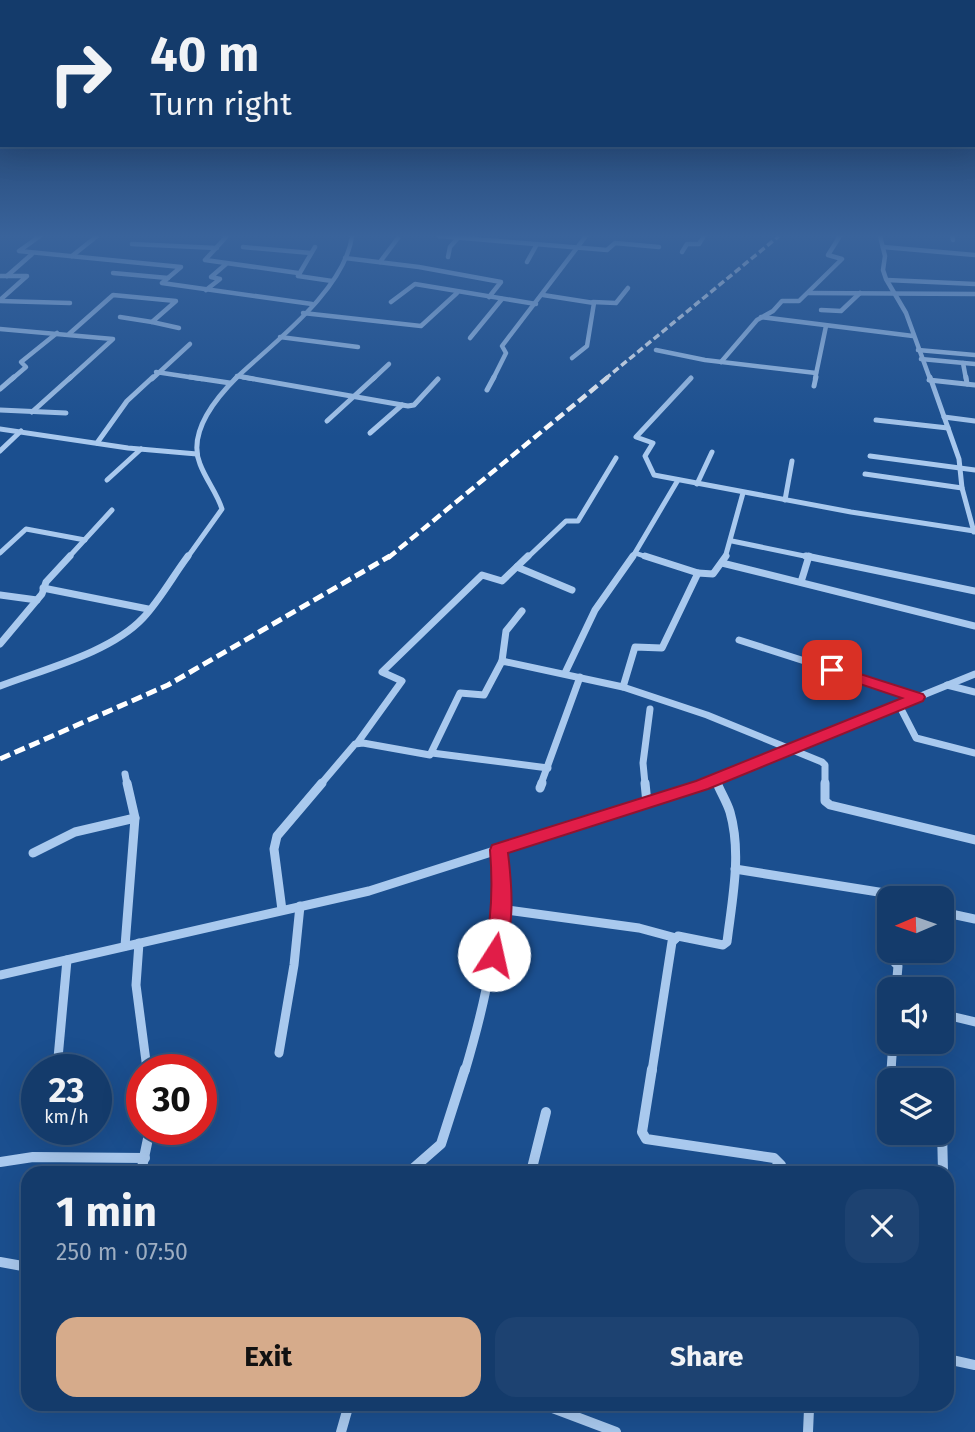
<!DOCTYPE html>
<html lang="en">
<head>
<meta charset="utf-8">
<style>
	:root { --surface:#143b6b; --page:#1d4271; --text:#f1f3f6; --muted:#9dadc1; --line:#33557e; --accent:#d6ab8b }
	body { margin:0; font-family:"Fira Sans",sans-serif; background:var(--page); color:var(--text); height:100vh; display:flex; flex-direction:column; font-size:26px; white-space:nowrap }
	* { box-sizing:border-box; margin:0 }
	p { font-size:23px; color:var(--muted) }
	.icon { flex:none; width:38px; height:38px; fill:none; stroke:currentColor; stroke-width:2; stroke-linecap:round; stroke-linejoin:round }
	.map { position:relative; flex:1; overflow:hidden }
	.drawer { position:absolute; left:21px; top:1166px; width:933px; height:245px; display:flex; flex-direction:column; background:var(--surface); border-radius:21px; box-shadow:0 7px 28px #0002,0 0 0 2px var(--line) }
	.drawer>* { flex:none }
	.guide { position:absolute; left:0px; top:0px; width:976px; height:147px; box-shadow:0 7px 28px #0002,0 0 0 2px var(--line); background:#143b6b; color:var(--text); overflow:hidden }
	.needle { width:46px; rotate:268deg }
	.fabs { position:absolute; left:877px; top:886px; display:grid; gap:14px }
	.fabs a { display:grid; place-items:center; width:77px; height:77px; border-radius:14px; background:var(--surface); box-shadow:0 7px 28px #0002,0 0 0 2px var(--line); font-size:35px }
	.speed { position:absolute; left:21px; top:1054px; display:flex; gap:14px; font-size:35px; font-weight:700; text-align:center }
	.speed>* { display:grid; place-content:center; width:91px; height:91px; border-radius:50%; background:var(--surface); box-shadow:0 7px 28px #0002,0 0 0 2px var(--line); line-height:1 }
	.speed small { font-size:18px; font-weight:400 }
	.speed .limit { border:10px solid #d22; background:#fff; color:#111 }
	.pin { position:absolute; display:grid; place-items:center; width:60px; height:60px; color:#fff; margin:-30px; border-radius:14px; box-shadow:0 4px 10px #0006 }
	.me { position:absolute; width:77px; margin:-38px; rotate:10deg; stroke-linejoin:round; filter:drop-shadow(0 0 5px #0008) }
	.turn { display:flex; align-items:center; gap:24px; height:147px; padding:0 35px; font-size:32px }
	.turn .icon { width:91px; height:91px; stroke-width:2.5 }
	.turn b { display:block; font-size:49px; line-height:60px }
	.round { display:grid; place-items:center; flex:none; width:74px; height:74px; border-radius:21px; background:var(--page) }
	.headline { display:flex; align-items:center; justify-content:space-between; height:119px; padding:0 35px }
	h1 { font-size:42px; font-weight:700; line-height:52px }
	.cta { display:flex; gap:14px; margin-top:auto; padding:14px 35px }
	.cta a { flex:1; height:80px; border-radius:21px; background:var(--accent); color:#111; font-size:28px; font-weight:700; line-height:80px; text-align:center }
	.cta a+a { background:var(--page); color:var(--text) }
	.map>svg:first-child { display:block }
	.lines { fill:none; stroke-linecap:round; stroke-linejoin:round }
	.street-far4 { stroke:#a9c9ee; stroke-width:4.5 }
	.street-far3 { stroke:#a9c9ee; stroke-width:5 }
	.street-far2 { stroke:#a9c9ee; stroke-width:7 }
	.street-far1 { stroke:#a9c9ee; stroke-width:9 }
	.street { stroke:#a9c9ee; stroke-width:10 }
	.rail-far2 { stroke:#fff; stroke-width:3.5; stroke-dasharray:7 3.5; stroke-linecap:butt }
	.rail-far1 { stroke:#fff; stroke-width:4.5; stroke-dasharray:10 4.5; stroke-linecap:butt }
	.rail { stroke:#fff; stroke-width:5; stroke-dasharray:11 5; stroke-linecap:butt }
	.route { fill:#e11d48; stroke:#92132f; stroke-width:2 }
</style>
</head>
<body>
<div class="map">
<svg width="975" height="1432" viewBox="0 0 975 1432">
	<rect width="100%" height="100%" fill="#1b4f8f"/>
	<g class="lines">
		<g class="street-far4">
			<path d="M 40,236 L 19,251 L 181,267 L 162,283 L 312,304"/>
			<path d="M 227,236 L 205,260 L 298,273"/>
			<path d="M 439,236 L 607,250 L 615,243 L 659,247"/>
			<path d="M 880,236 L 885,256 L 883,270 L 886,279 L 906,313 L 930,379"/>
			<path d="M 952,236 L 953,240"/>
			<path d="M 132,244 L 217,248"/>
			<path d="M 243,247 L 311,253"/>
			<path d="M 315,247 L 298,276 L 332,281"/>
			<path d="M 883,247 L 975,255"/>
			<path d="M 682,252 L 687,244 L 699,244 L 704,236"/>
			<path d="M 72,256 L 97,236"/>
			<path d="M 448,257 L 450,247 L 457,239"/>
			<path d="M 345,258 L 419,267 L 501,282 L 489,297"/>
			<path d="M 380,262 L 398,238"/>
			<path d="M 527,262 L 537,244"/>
			<path d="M 113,273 L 168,278"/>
			<path d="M 0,276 L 27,276 L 0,300"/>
			<path d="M 7,276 L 32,254"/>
			<path d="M 887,280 L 975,284"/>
			<path d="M 206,290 L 220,279 L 211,277 L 226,264"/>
			<path d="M 808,293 L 975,294"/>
			<path d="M 543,295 L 594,303 L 587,346 L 572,358"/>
			<path d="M 0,301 L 70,303"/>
			<path d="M 391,302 L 415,284 L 536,304"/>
			<path d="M 593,302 L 616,303 L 628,288"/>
			<path d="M 821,310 L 841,311 L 860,293"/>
			<path d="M 303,313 L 421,326 L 457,293"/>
			<path d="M 120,317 L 152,322"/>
			<path d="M 761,317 L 913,336"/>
			<path d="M 0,329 L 113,339 L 69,379"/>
			<path d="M 69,334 L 113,295 L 176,301 L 152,322 L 179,328"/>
			<path d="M 280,337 L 358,347"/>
			<path d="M 470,338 L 502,299"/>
			<path d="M 656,350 L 705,360 L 816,373"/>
			<path d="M 918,350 L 975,355"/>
			<path d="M 921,359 L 975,364"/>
			<path d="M 721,362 L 757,320 L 773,311 L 782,301 L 799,301 L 842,259 L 828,255 L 840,236"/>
			<path d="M 963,363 L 966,379"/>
			<path d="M 156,372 L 202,379"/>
			<path d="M 237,376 L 253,379"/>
			<path d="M 12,379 L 26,367 L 21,362 L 57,333"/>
			<path d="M 152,379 L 190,344"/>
			<path d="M 235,379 C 273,343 345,290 352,236"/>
			<path d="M 373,379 L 389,364"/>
			<path d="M 493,379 L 506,353 L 502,346 L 586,236"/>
			<path d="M 815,379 L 826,326"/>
		</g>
		<g class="street-far3">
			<path d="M 190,377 L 230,383"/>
			<path d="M 243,377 L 408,406 L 414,405 L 438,379"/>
			<path d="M 930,377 L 959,459 L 962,488 L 974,532"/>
			<path d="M 966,377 L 967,384"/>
			<path d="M 691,378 L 636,437 L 653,443 L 645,456 L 654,475 L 851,512 L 974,531"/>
			<path d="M 929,380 L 975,385"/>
			<path d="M 814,386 L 816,377"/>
			<path d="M 0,389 L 14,377"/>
			<path d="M 487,390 L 494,377"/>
			<path d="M 0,410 L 66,413"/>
			<path d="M 32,412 L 71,377"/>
			<path d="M 944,417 L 975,421"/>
			<path d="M 876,420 L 948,428"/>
			<path d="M 327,421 L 375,377"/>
			<path d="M 0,429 L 128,448 L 197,454"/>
			<path d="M 370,433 L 402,405"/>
			<path d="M 97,443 L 127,401 L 153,377"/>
			<path d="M 0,451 L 21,431"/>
			<path d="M 870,456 L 975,470"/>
			<path d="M 865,474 L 962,488"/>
			<path d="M 107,480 L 141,449"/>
			<path d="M 697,484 L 712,452"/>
			<path d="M 785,500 L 792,461"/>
			<path d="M 732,541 L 814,558"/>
			<path d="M 0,553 L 26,529 L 85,540"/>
			<path d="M 635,553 L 650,558"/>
			<path d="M 68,558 L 112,510"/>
			<path d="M 187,558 L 222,509 C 217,493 206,480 200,464 C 187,432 216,398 237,377"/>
			<path d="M 527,558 L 566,521 L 578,521 L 616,458"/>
			<path d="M 632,558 L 678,480"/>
			<path d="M 725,558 L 743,493"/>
		</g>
		<g class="street-far2">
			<path d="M 645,556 L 698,573"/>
			<path d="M 806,556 L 975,591"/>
			<path d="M 722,563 L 975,626"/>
			<path d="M 517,567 L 572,590"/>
			<path d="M 801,582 L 809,556"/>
			<path d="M 43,588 L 148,609"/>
			<path d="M 0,595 L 37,600"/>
			<path d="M 739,640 L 917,697"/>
			<path d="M 0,644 L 42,594 L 46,582 L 70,556"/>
			<path d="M 502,661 L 506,631 L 522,611"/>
			<path d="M 565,673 L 595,610 L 633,556"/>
			<path d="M 947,685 L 975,692"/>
			<path d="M 0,686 C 44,669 110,653 143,618 C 160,600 173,576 188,556"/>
			<path d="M 623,687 L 635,647 L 662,648 L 698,573 L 713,574 L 726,556"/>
			<path d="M 899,705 L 916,738 L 975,753"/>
			<path d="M 358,742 L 402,681 L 382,672 L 482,575 L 502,581 L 528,556"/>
			<path d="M 432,753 L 548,768"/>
			<path d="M 125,774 L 127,784"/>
			<path d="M 716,780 L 718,784"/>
			<path d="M 321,784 L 355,744 L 363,743 L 430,755 L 460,693 L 484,695 L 502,661 L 623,687 L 707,715 L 822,762 L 825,765 L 825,784"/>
			<path d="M 541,784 L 580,677"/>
			<path d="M 645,784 L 643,763 L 650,709"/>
			<path d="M 704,784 L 975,674"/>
		</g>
		<g class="street-far1">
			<path d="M 645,783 L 647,803"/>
			<path d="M 825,783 L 825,801 L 830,805 L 975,840"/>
			<path d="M 540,788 L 542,783"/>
			<path d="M 33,853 L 75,832 L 135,818"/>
			<path d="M 735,869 L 891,894 L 896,898"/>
			<path d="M 500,909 L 639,928 L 676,938"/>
			<path d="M 282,910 L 274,849 L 277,836 L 322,783"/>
			<path d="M 942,912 L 975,919"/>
			<path d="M 139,943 L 136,985 L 147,1069"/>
			<path d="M 889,945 L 887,954 L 898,966 L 896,989"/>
			<path d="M 125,946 L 135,818 L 127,783"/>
			<path d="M 0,975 L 369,891 L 708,783"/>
			<path d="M 942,1014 L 975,1022"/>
			<path d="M 279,1053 L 294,965 L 300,906"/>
			<path d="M 57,1069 L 67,960"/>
			<path d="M 465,1071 C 487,997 502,927 499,850"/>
			<path d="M 652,1071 L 672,942 L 678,936 L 723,945 L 727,942 C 732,900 742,854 730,812 C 727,802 721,793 717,783"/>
			<path d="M 891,1071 L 893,1041"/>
		</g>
		<g class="street">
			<path d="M 652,1069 L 642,1132 L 646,1139 L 774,1158 L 781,1165 L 782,1172"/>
			<path d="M 891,1080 L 892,1069"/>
			<path d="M 889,1108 L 889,1115"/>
			<path d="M 942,1130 L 943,1172"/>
			<path d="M 0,1162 L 33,1157 L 145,1158"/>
			<path d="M 141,1172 L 150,1129"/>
			<path d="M 409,1172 L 441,1144 L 465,1069"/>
			<path d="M 531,1172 L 546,1112"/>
			<path d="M 0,1262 L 28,1267"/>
			<path d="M 947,1359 L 975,1365"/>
			<path d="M 542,1404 L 616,1432"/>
			<path d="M 341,1432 L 349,1404"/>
			<path d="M 808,1432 L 809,1409"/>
		</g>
		<path class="rail-far2" d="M 605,379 L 779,236"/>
		<path class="rail-far1" d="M 388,558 L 608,377"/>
		<path class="rail" d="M 0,759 L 168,685 L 390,556"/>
	</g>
	<linearGradient id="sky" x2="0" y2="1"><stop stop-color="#0f2b4f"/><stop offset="0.54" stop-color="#39639b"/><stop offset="1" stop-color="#39639b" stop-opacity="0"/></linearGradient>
	<rect width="975" height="437" fill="url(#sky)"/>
	<path class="route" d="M 832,665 L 923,694 L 925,697 L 923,701 L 708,789 L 508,853 C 512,886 516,930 500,960 L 494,963 L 487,960 L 484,955 C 492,919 493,886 490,850 L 492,845 L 696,781 L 902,698 L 827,673 L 825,670 Z"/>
</svg>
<div class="fabs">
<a><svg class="needle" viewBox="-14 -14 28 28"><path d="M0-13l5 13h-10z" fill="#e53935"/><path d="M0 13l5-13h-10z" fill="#9dadc1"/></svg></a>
<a><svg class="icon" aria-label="sound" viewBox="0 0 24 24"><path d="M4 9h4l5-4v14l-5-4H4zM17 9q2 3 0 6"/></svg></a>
<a><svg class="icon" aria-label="layers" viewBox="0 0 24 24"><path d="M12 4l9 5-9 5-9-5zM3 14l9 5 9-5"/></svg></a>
</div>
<div class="speed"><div>23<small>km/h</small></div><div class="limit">30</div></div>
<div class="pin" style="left:832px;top:670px;background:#d93025"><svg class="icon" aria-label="arrive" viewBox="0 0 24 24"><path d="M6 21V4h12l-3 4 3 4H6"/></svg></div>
<svg class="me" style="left:494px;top:955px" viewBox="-20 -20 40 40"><circle r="19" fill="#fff"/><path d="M0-13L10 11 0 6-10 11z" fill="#e11d48"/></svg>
<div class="guide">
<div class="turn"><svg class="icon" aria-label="right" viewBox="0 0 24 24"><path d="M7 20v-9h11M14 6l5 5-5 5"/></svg><div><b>40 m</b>Turn right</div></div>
</div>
<section class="drawer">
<div class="headline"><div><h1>1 min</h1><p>250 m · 07:50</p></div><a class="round"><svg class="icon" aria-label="close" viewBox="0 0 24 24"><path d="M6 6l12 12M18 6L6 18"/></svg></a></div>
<div class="cta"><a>Exit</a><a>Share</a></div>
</section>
</div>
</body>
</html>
